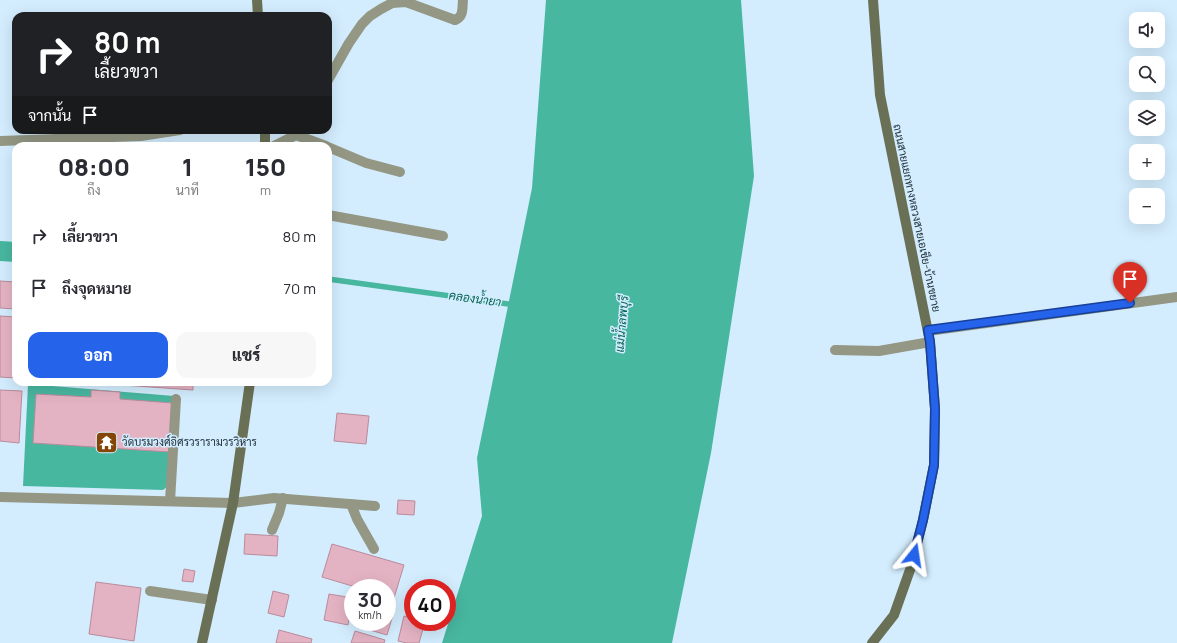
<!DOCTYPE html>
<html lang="th">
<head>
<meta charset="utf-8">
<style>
	:root { --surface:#fff; --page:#f7f7f7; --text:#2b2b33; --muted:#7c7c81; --accent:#2563eb }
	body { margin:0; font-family:Manrope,Sarabun,sans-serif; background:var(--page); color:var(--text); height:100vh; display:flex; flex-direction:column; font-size:15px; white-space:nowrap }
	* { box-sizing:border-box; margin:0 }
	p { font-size:13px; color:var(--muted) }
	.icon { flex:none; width:22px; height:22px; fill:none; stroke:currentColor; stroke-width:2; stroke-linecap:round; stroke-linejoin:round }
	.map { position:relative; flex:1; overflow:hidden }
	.details { position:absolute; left:12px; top:142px; width:320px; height:244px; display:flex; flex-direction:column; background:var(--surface); border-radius:12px; box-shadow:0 4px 16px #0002 }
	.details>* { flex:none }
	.hud { position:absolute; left:12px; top:12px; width:320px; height:122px; border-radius:12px; box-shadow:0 4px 16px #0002; background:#202124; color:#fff; overflow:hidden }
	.tools { position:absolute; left:1129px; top:12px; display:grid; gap:8px }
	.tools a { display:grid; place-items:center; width:36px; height:36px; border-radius:8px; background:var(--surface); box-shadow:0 4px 16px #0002; font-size:20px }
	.speed { position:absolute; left:344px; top:579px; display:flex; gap:8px; font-size:20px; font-weight:700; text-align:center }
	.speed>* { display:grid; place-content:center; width:52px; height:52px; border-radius:50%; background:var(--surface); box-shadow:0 4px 16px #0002; line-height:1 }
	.speed small { font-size:10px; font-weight:400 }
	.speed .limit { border:6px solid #d22; background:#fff; color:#111 }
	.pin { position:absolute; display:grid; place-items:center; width:34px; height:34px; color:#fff; margin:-41px -17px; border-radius:50% 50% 50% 0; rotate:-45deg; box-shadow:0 0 4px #0007 }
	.pin .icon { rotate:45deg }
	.me { position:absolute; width:44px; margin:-22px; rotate:15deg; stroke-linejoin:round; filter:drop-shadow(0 0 3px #0008) }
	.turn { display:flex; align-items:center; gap:14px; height:84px; padding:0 16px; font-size:18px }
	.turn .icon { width:52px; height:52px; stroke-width:2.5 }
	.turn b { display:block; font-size:28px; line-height:34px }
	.then { display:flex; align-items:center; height:38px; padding:0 16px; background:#0003; gap:8px; font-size:15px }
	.eta { display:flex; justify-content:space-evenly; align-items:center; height:68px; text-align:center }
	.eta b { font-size:24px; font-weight:800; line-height:28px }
	.cta { display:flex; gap:8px; margin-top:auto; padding:8px 16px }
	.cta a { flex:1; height:46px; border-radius:12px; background:var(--accent); color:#fff; font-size:16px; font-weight:800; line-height:46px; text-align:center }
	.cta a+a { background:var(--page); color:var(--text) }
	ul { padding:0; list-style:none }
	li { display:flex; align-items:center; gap:12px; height:52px; padding:0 16px }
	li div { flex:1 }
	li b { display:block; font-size:15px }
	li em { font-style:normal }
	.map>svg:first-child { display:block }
	.water { fill:#48b7a0 }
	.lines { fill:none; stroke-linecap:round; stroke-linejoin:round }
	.stream { stroke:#48b7a0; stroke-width:5.5 }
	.canal { stroke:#48b7a0; stroke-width:20 }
	.building { fill:#e4b3c3; stroke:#ba8b9b }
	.lane { stroke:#939784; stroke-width:10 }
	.street { stroke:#939784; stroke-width:10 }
	.secondary { stroke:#6a7055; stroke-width:10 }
	.route-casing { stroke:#184099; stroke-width:10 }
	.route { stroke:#2563eb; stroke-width:7 }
	.labels { text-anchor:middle; stroke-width:3; stroke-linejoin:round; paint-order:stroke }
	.street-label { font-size:11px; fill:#22333e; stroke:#d3edfe }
	.poi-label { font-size:11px; fill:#22333e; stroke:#d3edfe; text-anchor:start }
	.water-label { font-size:12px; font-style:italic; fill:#076455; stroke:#d3edfe }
</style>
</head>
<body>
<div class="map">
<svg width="1177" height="643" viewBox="0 0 1177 643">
	<rect width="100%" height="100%" fill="#d3edfe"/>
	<g class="water">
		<path d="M 546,0 L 741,0 L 754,176 L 711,453 L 672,643 L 442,643 L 482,516 L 477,458 L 532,188 Z"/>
		<path d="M 28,384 L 174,396 L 170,484 L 163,490 L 23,486 Z"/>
	</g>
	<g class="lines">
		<path class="stream" d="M 328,279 L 516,305"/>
		<path class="canal" d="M 0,251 L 16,252"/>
	</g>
	<g class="building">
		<path d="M 0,281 L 16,282 L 16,309 L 0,308 Z"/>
		<path d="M 0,316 L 16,317 L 16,378 L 0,377 Z"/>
		<path d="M 80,382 L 193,382 L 193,390 Z"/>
		<path d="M 0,390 L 22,391 L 19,443 L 0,441 Z"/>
		<path d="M 91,390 L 120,392 L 120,399 L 173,403 L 170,452 L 33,443 L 36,394 L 91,397 Z"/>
		<path d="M 337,413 L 369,416 L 366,444 L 334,441 Z"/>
		<path d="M 398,500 L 415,501 L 414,515 L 397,514 Z"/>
		<path d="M 245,534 L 278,536 L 277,556 L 244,554 Z"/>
		<path d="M 332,544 L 404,565 L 394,598 L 387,596 L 387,588 L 359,588 L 322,577 Z"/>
		<path d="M 184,569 L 195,571 L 193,582 L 182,581 Z"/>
		<path d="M 96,582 L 141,588 L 134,641 L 89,634 Z"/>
		<path d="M 273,591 L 289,595 L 284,617 L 268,613 Z"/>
		<path d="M 329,594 L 353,598 L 348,625 L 324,620 Z"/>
		<path d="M 387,606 L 395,608 L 387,635 L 356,626 L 357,622 L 387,622 Z"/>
		<path d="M 404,616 L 413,618 L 413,622 L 425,622 L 419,643 L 407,643 L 398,641 Z"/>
		<path d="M 279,630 L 312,639 L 311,643 L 276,643 Z"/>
		<path d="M 355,631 L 385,640 L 384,643 L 351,643 Z"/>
	</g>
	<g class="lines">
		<g class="lane">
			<path d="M 455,20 C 464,17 462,8 463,0"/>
			<path d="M 928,331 L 1177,297"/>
			<path d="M 835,350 L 879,351 L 930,342"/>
			<path d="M 0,497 L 233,503 L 274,498 L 375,506"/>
			<path d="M 170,501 L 176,399"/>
			<path d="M 351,504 L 357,519 L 374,549"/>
			<path d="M 272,530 L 279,513 L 283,498"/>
			<path d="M 150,591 L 212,600"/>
		</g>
		<g class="street">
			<path d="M 328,80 L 349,43 L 362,24 L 370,16 L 381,9 L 392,3 L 406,2 L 455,20"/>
			<path d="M 0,141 L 141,136 L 180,130"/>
			<path d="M 274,146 L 296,135 L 326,146"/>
			<path d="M 328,147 L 366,163 L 400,172"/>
			<path d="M 328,215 L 443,236"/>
		</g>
		<g class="secondary">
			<path d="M 257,0 L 258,16"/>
			<path d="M 265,130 L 265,146"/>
			<path d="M 202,643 L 233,503 L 250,382"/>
			<path d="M 872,643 L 894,615 L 911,567 L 923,520 L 934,465 L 935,409 L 930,342 L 880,95 L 873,0"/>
		</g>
	</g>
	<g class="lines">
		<defs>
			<path id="route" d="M 914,555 L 923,520 L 934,465 L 935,409 L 930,342 L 928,330 L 1130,303"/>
		</defs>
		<use href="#route" class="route-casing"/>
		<use href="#route" class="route"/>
	</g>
	<defs>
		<symbol id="temple-square" viewBox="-11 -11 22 22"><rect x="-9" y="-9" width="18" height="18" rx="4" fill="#844507" stroke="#d3edfe"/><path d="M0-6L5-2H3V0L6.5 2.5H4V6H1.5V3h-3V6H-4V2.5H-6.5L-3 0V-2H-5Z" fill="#fff"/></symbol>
	</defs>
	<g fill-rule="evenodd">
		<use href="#temple-square" x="94" y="430" width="25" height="25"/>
	</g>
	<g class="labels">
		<g class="street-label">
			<text transform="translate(917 218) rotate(78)" y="4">ถนนสายแยกทางหลวงสายเอเชีย-บ้านขยาย</text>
		</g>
		<g class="poi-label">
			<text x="122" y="446">วัดบรมวงศ์อิศรวรารามวรวิหาร</text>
		</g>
		<g class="water-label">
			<text transform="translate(475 299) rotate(8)" y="4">คลองน้ำยา</text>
			<text transform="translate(622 324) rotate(-85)" y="4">แม่น้ำลพบุรี</text>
		</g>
	</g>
</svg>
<div class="tools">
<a><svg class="icon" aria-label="sound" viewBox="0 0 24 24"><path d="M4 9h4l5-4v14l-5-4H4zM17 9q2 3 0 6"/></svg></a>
<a><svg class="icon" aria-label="search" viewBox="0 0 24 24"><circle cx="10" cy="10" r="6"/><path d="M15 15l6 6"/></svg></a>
<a><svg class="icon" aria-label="layers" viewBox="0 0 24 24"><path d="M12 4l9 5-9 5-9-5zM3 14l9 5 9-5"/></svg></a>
<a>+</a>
<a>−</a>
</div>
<div class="speed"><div>30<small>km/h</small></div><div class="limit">40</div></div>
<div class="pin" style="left:1130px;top:303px;background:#d93025"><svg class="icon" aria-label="arrive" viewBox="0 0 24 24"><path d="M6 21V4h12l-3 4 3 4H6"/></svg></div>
<svg class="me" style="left:914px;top:555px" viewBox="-20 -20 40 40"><path d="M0-17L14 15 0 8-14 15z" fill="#2563eb" stroke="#fff" stroke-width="4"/></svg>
<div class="hud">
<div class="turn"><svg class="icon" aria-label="right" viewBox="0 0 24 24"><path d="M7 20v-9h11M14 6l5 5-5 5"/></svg><div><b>80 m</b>เลี้ยวขวา</div></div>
<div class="then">จากนั้น<svg class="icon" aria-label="arrive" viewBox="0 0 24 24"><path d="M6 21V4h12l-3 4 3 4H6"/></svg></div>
</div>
<section class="details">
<div class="eta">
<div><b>08:00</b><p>ถึง</p></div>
<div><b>1</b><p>นาที</p></div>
<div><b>150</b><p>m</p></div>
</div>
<ul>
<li><svg class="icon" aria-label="right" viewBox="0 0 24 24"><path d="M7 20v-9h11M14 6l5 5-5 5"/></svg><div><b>เลี้ยวขวา</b></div><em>80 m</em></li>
<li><svg class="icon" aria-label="arrive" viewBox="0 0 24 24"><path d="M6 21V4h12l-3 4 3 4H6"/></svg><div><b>ถึงจุดหมาย</b></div><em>70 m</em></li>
</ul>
<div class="cta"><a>ออก</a><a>แชร์</a></div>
</section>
</div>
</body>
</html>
